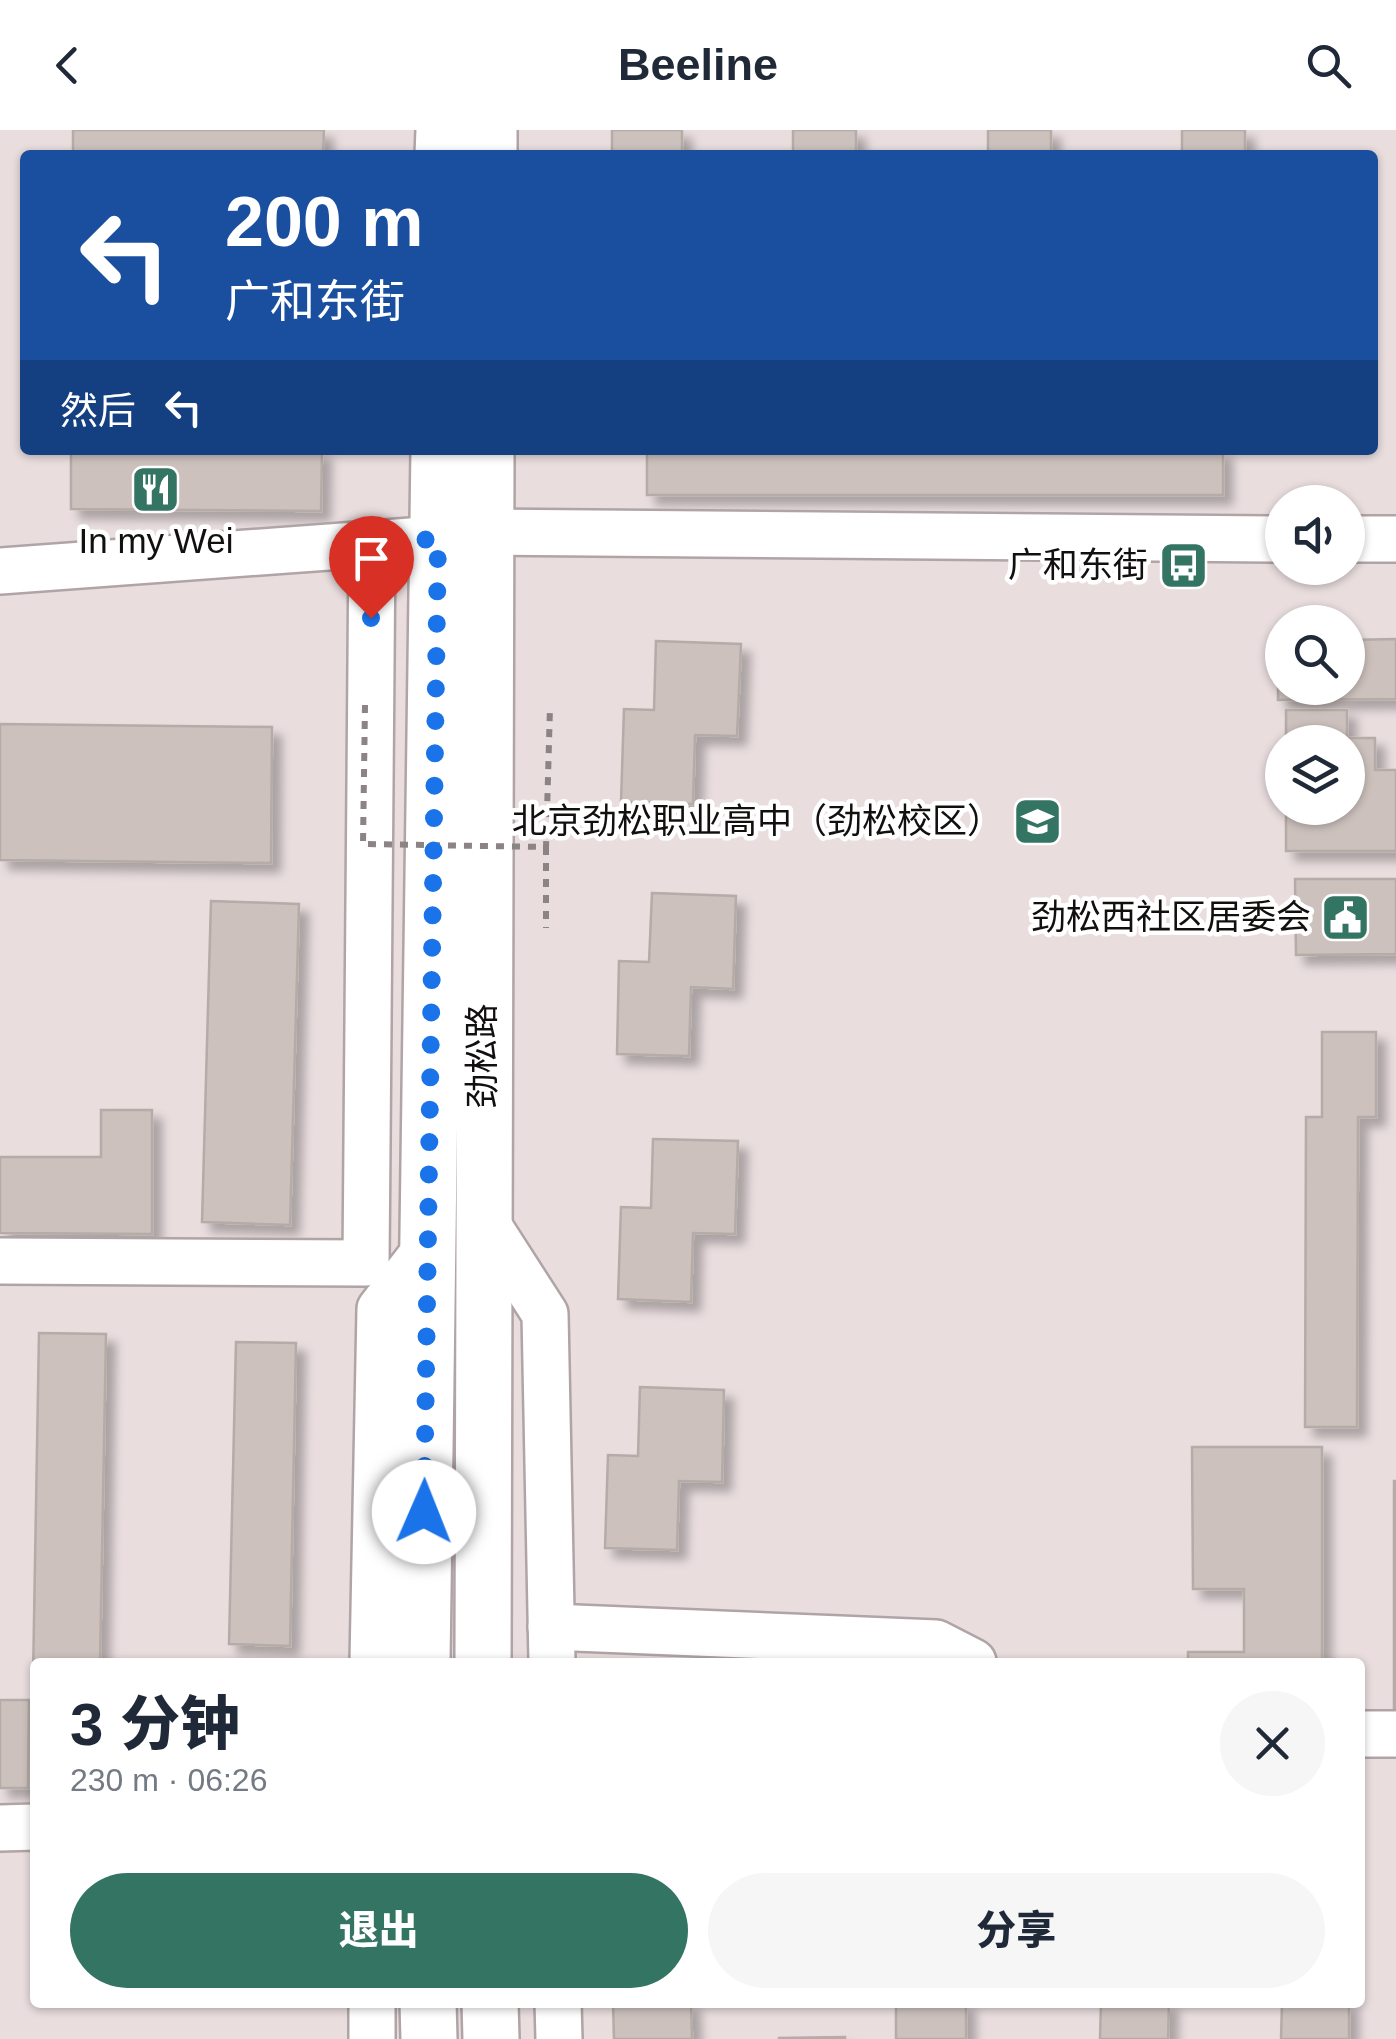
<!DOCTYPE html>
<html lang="zh">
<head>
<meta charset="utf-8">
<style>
	:root { --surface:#fff; --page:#f6f6f7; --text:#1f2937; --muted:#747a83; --accent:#347462 }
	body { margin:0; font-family:Arial,"Noto Sans SC",sans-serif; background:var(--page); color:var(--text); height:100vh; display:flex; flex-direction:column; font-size:38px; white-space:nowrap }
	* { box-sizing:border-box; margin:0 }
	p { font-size:32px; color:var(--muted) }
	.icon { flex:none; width:55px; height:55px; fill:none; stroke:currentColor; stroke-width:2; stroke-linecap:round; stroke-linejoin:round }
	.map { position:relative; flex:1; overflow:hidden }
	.drawer { position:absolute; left:30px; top:1528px; width:1335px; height:350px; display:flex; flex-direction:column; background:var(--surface); border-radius:10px; box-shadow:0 2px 8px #0004 }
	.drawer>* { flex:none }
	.banner { position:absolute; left:20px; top:20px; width:1358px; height:305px; border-radius:10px; box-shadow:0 2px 8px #0004; background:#1a4fa0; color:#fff; overflow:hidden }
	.fabs { position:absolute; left:1265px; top:355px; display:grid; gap:20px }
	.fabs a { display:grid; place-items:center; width:100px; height:100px; border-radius:50%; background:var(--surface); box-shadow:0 2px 8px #0004; font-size:50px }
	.pin { position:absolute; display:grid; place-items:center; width:85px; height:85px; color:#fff; margin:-102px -42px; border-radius:50% 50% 50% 0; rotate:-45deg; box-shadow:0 0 10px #0007 }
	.pin .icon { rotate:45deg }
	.me { position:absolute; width:110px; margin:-55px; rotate:1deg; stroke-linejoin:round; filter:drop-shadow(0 0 8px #0008) }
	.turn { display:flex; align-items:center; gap:35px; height:210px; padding:0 40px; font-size:45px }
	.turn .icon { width:130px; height:130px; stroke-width:2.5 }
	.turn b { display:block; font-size:70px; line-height:85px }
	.then { display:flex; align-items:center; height:95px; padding:0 40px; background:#0003; gap:20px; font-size:38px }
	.round { display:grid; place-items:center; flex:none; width:105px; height:105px; border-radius:52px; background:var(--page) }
	.summary { display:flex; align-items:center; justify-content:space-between; height:170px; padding:0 40px }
	h1 { font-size:60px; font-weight:800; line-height:75px }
	.primary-button { display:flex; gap:20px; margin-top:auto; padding:20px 40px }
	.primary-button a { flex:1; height:115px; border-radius:60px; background:var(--accent); color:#fff; font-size:40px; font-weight:800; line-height:115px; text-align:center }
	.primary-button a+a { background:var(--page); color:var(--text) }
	header { display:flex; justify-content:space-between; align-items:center; height:130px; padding:0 40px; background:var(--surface); font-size:45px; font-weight:800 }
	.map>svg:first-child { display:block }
	.building { fill:#ccc1bd; stroke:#b5aba7; stroke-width:2.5; filter:url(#shadow) }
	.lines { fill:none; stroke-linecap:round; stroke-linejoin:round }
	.minor-casing { stroke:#b0a4a6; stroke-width:50 }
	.major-casing { stroke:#b0a4a6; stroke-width:60 }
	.path { stroke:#8b8384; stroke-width:6; stroke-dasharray:8 8; stroke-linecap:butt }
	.minor { stroke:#fff; stroke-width:45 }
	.major { stroke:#fff; stroke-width:55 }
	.path-bridge { stroke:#8b8384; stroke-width:6; stroke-dasharray:8 8; stroke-linecap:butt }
	.route { stroke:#1a73e8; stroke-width:18; stroke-dasharray:0 32.4 }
	.labels { text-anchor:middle; stroke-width:9; stroke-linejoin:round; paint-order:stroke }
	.poi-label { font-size:35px; fill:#120f0f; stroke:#fff; text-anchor:end }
	.street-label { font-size:35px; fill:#120f0f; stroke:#fff }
</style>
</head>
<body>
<header><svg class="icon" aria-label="back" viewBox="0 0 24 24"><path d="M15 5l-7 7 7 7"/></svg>Beeline<svg class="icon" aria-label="search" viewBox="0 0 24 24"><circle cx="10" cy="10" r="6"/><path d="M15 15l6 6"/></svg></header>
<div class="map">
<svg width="1396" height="1909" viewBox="0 0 1396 1909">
	<defs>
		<filter id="shadow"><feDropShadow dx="9" dy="9" stdDeviation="5" flood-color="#0004"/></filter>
	</defs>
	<rect width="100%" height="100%" fill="#e9ddde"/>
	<g class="building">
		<path d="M 73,0 L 324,0 L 323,25 L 73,25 Z"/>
		<rect x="612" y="0" width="70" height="25"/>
		<rect x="793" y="0" width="63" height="25"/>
		<rect x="988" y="0" width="63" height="25"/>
		<rect x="1182" y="0" width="63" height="25"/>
		<path d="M 71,320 L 322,320 L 321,381 L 71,379 Z"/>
		<rect x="647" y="320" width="576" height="45"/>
		<path d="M 1396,509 L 1396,569 L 1278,570 L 1278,510 L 1282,510 L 1282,558 L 1348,558 L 1348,510 Z"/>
		<path d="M 656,511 L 741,514 L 737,606 L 695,605 L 693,674 L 621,672 L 624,579 L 654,580 Z"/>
		<path d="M 1286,580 L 1347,580 L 1347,608 L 1375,608 L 1375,640 L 1396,640 L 1396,721 L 1286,721 L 1286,678 L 1348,678 L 1348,612 L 1286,612 Z"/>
		<path d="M 0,594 L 272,597 L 271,733 L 0,730 Z"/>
		<path d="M 1295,749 L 1396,749 L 1396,824 L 1296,825 Z"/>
		<path d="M 652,763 L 736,766 L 733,859 L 691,857 L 689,926 L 617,924 L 619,831 L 649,832 Z"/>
		<path d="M 211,771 L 299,774 L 290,1095 L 202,1092 Z"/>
		<path d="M 1322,902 L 1376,902 L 1376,987 L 1358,987 L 1357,1297 L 1305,1297 L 1306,987 L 1322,987 Z"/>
		<path d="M 101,980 L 152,980 L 152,1104 L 0,1103 L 0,1027 L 101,1027 Z"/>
		<path d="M 653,1009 L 738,1011 L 735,1104 L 693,1103 L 691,1172 L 618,1169 L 621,1077 L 651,1078 Z"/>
		<path d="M 39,1203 L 106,1204 L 100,1532 L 35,1532 L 35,1548 L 33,1548 Z"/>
		<path d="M 236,1212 L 296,1213 L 290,1516 L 229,1514 Z"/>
		<path d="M 640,1257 L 724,1260 L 722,1352 L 679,1351 L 677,1420 L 605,1418 L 608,1325 L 638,1326 Z"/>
		<path d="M 1192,1317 L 1322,1317 L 1322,1532 L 1188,1532 L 1188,1522 L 1244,1522 L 1244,1459 L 1193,1459 Z"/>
		<rect x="1394" y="1351" width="2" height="235"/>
		<path d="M 0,1570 L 29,1570 L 28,1658 L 0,1658 Z"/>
		<path d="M 613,1872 L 691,1872 L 692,1909 L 614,1909 Z"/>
		<rect x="896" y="1872" width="70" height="37"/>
		<path d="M 1101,1872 L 1169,1872 L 1168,1909 L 1100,1909 Z"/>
		<path d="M 1282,1872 L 1349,1872 L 1349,1909 L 1281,1909 Z"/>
		<path d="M 845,1907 L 845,1909 L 779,1909 L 779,1908 Z"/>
	</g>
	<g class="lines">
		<defs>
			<g id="minor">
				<path d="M 485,402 L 1282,409"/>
				<path d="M 1348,409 L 1396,409"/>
				<path d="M 0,441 L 438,409"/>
				<path d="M 482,1086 L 545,1184 L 552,1532"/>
				<path d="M 0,1131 L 366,1133 L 372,412"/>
				<path d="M 551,1497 L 936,1513 L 973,1532"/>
				<path d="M 373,1532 L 380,1179 L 428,1117"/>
				<path d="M 1360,1604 L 1396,1604"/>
				<path d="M 0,1698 L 35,1697"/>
				<path d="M 372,1872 L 372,1909"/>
				<path d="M 558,1872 L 559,1909"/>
			</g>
			<g id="major">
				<path d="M 443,25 L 444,0"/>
				<path d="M 489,25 L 489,0"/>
				<path d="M 422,1532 L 439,320"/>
				<path d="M 483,1532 L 486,320"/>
				<path d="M 428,1872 L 429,1909"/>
				<path d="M 490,1872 L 491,1909"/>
			</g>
		</defs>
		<use href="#minor" class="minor-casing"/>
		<use href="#major" class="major-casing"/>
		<path class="path" d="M 546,717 L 546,798"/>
		<use href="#minor" class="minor"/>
		<use href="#major" class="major"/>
		<path class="path-bridge" d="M 365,575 L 363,714 L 546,717 L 550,577"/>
	</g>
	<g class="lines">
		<path class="route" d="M 371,488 L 372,412 L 438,409 L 424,1382"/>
	</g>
	<defs>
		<symbol id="restaurant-square" viewBox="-11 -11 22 22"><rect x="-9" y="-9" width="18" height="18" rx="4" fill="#347462" stroke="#fff"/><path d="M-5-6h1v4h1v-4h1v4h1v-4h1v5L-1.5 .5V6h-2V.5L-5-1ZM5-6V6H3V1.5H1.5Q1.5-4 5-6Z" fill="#fff"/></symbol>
		<symbol id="bus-square" viewBox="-11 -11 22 22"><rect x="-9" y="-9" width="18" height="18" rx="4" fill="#347462" stroke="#fff"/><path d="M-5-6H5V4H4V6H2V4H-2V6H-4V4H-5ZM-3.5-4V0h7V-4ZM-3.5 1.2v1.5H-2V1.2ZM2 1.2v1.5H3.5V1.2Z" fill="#fff"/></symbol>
		<symbol id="school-square" viewBox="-11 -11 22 22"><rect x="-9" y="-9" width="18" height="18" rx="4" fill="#347462" stroke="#fff"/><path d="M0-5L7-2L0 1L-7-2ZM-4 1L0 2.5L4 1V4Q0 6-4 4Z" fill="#fff"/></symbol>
		<symbol id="civic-square" viewBox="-11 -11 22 22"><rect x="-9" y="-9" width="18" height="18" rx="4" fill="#347462" stroke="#fff"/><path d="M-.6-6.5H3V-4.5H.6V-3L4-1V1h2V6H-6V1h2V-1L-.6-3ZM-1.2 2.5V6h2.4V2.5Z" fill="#fff"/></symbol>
	</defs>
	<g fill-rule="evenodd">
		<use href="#restaurant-square" x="128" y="332" width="55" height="55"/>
		<use href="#bus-square" x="1156" y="408" width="55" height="55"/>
		<use href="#school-square" x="1010" y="664" width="55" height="55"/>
		<use href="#civic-square" x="1318" y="760" width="55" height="55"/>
	</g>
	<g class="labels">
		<g class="poi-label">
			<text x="156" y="423" text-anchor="middle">In my Wei</text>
			<text x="1148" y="447">广和东街</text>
			<text x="1002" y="703">北京劲松职业高中（劲松校区）</text>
			<text x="1311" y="799">劲松西社区居委会</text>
		</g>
		<g class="street-label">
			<text transform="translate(482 926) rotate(-90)" y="12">劲松路</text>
		</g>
	</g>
</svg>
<div class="fabs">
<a><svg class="icon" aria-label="sound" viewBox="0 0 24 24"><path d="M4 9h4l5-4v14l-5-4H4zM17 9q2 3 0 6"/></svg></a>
<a><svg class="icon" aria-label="search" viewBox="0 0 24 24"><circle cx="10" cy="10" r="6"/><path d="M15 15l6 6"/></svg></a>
<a><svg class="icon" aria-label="layers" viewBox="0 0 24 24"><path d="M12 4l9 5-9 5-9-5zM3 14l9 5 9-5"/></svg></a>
</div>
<div class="pin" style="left:371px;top:488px;background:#d93025"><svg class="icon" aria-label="arrive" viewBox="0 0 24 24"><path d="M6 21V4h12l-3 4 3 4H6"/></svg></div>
<svg class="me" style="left:424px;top:1382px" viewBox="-20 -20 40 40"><circle r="19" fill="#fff"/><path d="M0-13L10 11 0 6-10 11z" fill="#1a73e8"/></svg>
<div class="banner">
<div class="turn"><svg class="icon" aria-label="left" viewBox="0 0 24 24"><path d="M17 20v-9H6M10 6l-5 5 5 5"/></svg><div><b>200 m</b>广和东街</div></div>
<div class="then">然后<svg class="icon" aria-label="left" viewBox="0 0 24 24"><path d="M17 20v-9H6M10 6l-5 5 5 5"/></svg></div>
</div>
<section class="drawer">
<div class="summary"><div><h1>3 分钟</h1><p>230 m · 06:26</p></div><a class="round"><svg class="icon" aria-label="close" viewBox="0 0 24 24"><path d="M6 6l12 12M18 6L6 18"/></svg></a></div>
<div class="primary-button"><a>退出</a><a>分享</a></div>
</section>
</div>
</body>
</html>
